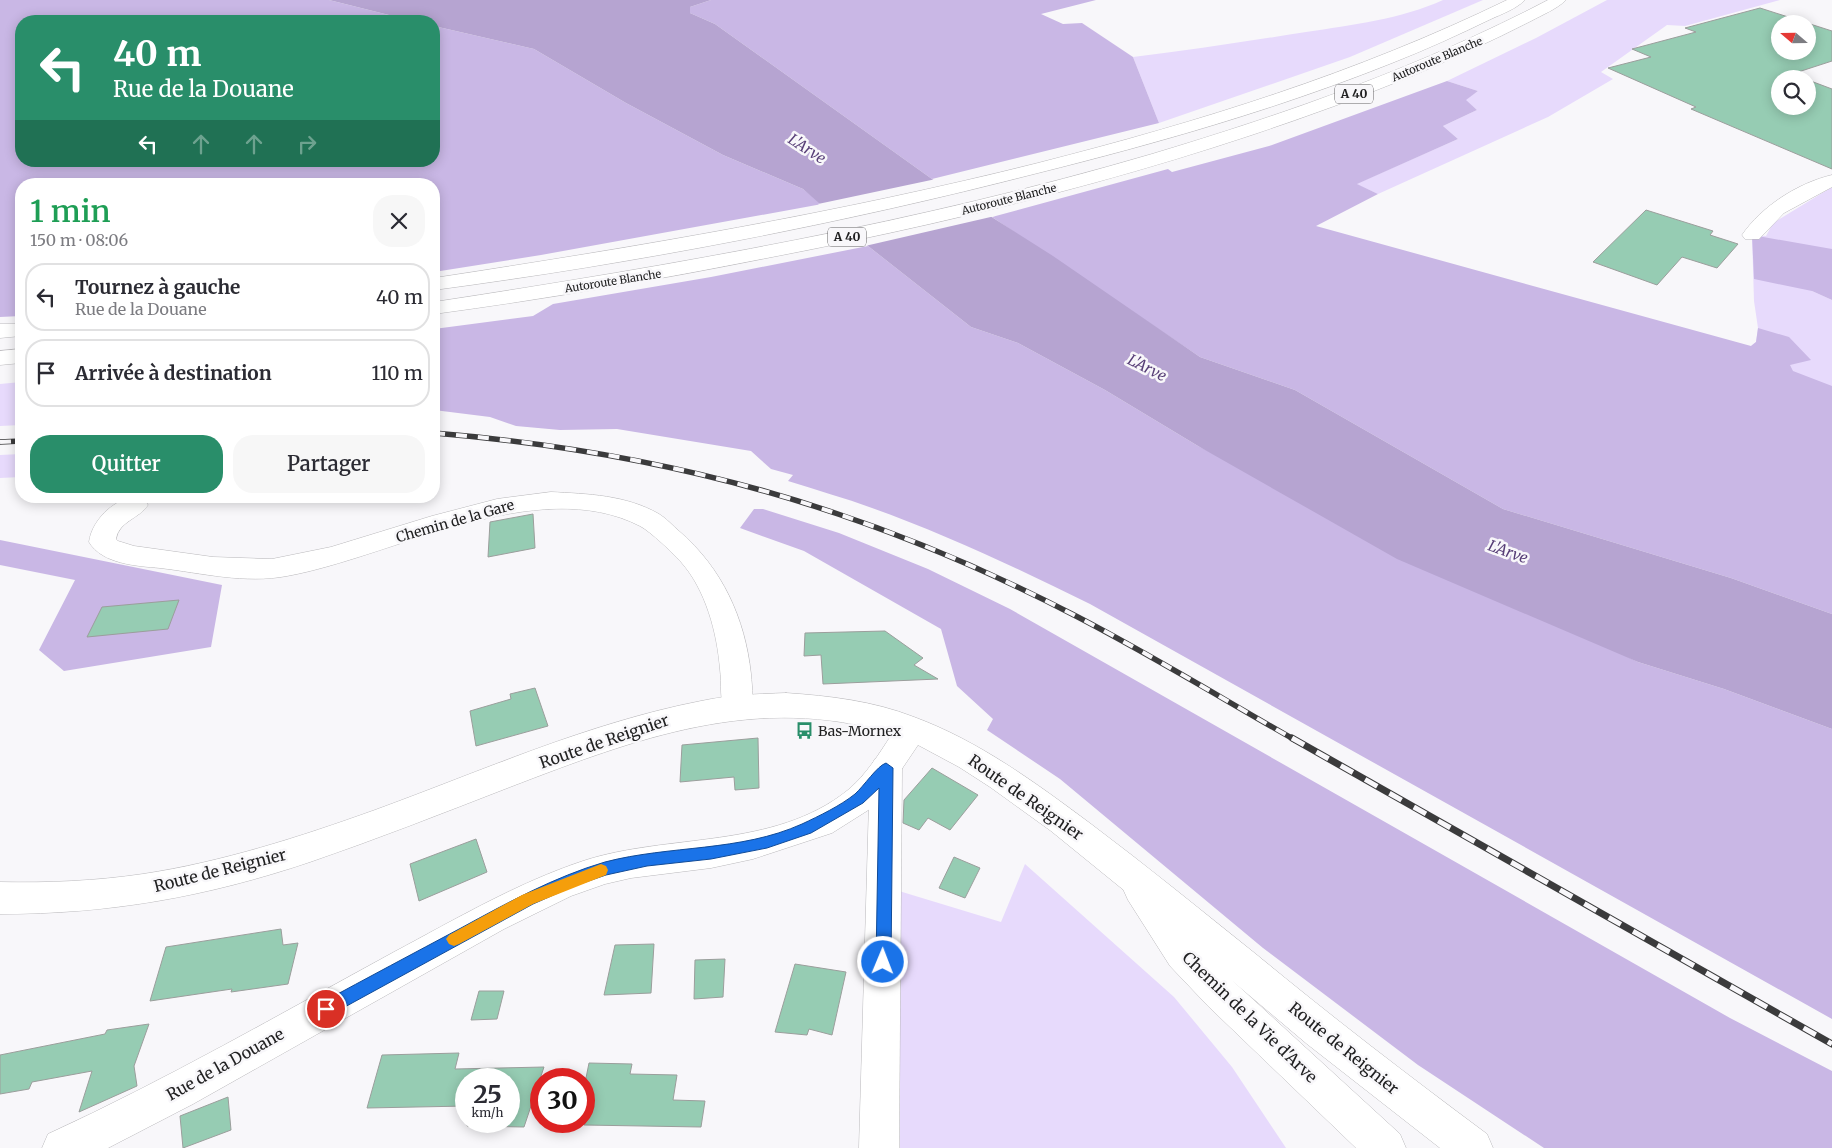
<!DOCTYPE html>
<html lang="fr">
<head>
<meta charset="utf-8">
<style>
	:root { --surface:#fff; --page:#f7f7f7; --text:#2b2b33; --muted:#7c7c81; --line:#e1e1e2; --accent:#298e6a }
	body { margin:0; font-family:Merriweather,serif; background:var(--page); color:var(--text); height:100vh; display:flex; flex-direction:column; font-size:19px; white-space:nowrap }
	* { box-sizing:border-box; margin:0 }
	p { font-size:16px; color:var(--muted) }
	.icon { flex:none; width:28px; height:28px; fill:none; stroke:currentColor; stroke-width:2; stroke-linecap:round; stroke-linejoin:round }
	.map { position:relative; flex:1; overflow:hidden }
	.drawer { position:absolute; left:15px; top:178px; width:425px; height:325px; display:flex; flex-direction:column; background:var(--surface); border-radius:20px; box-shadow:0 2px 12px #0003 }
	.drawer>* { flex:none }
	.guide { position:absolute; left:15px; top:15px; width:425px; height:152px; border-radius:20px; box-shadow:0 2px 12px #0003; background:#298e6a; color:#fff; overflow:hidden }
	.needle { width:32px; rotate:290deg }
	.buttons { position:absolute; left:1771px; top:15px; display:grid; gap:10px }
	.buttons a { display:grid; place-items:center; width:45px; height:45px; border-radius:50%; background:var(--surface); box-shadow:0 2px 12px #0003; font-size:25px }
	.speed { position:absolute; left:455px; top:1068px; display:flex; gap:10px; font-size:25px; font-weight:700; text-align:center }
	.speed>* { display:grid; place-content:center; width:65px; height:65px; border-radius:50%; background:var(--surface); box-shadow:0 2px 12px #0003; line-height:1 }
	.speed small { font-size:12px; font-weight:400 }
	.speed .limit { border:8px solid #d22; background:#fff; color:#111 }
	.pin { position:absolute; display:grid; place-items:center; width:42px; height:42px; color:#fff; margin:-21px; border:2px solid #fff; border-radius:50%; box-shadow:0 1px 5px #0007 }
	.me { position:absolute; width:55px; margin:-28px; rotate:1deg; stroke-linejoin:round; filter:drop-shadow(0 0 4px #0008) }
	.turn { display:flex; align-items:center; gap:18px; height:105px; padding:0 15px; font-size:22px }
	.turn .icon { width:65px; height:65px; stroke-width:2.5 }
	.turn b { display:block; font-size:35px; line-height:42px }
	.lanes { display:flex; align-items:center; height:48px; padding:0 15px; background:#0003; justify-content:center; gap:25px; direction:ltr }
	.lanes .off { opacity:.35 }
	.round { display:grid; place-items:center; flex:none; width:52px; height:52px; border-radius:20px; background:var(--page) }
	.headline { display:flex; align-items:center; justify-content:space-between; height:85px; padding:0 15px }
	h1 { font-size:30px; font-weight:600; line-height:38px; color:#1e9e55 }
	.action { display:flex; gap:10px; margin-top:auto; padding:10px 15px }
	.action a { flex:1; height:58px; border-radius:20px; background:var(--accent); color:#fff; font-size:20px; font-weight:600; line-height:58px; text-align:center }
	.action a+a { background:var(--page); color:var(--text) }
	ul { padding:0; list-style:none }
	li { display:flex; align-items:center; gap:15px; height:68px; margin:0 10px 8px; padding:0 5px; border:2px solid var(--line); border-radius:20px }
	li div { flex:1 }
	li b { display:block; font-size:19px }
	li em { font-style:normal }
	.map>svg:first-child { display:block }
	.green { fill:#e7dafc }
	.forest { fill:#c9b7e5 }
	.water { fill:#b6a4d1 }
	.pier { fill:#f8f7fa }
	.building { fill:#96ccb3; stroke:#9b9e9c; fill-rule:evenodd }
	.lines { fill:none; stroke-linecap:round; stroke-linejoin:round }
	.minor-casing { stroke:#bab9bc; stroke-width:1 }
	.secondary-casing { stroke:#bab9bc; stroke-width:1 }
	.motorway-casing { stroke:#bab9bc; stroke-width:1 }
	.minor { fill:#fff; fill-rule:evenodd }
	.secondary { fill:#fff; fill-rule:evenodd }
	.motorway { fill:#fff; fill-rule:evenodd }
	.rail-far1-casing { stroke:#3b3b3c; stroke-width:5.5 }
	.rail-casing { stroke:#3b3b3c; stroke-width:7 }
	.rail-far1 { stroke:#f8f7fa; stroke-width:4; stroke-dasharray:11; stroke-linecap:butt }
	.rail { stroke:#f8f7fa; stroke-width:5; stroke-dasharray:14; stroke-linecap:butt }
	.route { fill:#1a73e8; stroke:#114b97 }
	.slow { fill:#f59e0b }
	.labels { text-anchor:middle; stroke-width:5; stroke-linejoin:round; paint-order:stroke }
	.far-street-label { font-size:11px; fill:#212122; stroke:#f8f7fa }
	.shield { fill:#f8f7fa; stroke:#626163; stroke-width:1 }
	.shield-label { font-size:12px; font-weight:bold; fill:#212122 }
	.street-label { font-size:14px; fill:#212122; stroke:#f8f7fa }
	.poi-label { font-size:14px; fill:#212122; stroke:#f8f7fa; text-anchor:start }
	.water-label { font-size:15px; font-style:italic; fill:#573e77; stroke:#f8f7fa }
	.near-street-label { font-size:16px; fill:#212122; stroke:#f8f7fa }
</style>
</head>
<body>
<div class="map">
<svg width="1832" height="1148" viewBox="0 0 1832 1148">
	<rect width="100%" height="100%" fill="#f8f7fa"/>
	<g class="green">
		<path d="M 1443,0 L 1483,0 L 1350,57 L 1159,123 L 1133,57 C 1191,50 1249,41 1306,32 C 1352,25 1401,19 1443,0 Z"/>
		<path d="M 1607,0 L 1780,0 L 1685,26 L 1667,25 L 1601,72 L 1613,79 L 1548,117 L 1378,194 L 1356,184 L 1458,139 L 1443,126 L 1477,110 L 1465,100 L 1478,91 L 1447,81 L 1536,38 Z"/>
		<path d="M 1832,187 L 1832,277 L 1812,291 L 1832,300 L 1832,426 L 1751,346 L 1756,342 L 1758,328 L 1754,301 L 1752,235 L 1766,236 L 1773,223 Z"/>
		<path d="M 21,382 L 21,425 L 0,426 L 0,384 Z"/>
		<path d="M 21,454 L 21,477 L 0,478 L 0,455 Z"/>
		<path d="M 1025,864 L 1174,997 L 1232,1067 L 1286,1148 L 900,1148 L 899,891 L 1001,922 Z"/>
	</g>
	<g class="forest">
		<path d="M 0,0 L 329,0 L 413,21 L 21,21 L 21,161 L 434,161 L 434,26 L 534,49 L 626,103 L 723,155 L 803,189 L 822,204 L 541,255 L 434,272 L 434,184 L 21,184 L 21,316 L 0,317 Z"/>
		<path d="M 711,0 L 1096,0 L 1041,14 L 1063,24 L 1082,23 L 1133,57 L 1159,123 L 932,179 L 715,24 L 690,13 L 690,7 Z"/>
		<path d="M 1447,81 L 1478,91 L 1466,100 L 1477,110 L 1443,126 L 1458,139 L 1357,184 L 1378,194 L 1316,226 L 1751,346 L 1756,342 L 1758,328 L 1789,337 L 1811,360 L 1790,365 L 1793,371 L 1832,386 L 1832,614 L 1731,578 L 1503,509 L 1295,390 L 1200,357 L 992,217 L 1168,169 L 1172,172 L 1269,146 Z"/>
		<path d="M 1752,235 L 1832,249 L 1832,300 L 1812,291 L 1754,279 Z"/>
		<path d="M 868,246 L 971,327 L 1018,343 L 1105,390 L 1198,446 L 1638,662 L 1724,689 L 1832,729 L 1832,1019 L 1090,604 C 1019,569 947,535 872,508 C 845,498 816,490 788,481 L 793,475 L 771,469 L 751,451 L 617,429 L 560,430 L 516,426 L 490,417 L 434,410 L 434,329 L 533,316 L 553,304 L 711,277 Z"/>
		<path d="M 754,509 L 763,509 L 839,533 L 928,569 L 1010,609 L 1730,1018 L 1832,1071 L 1832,1148 L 1544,1148 L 1418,1065 L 1263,948 L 1060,779 L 987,730 L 993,719 L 957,686 L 941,629 L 804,551 L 740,528 Z"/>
		<path d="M 0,540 L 222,585 L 211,647 L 64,671 L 39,650 L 75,580 L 0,565 Z"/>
	</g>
	<path class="water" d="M 329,0 L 711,0 L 690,7 L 690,13 L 715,24 L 932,179 L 1053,256 L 1200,357 L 1295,390 L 1503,509 L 1731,578 L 1832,614 L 1832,729 L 1724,689 L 1638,662 L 1397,559 L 1198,446 L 1105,390 L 1018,343 L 971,327 L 868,246 L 803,189 L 723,155 L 626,103 L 534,49 L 434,26 L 434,21 L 413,21 Z"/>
	<path class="pier" d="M 936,179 L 995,216 L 865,246 L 818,204 Z"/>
	<g class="building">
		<path d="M 1760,8 L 1832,31 L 1832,61 L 1792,74 L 1805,79 L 1780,79 L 1780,106 L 1808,106 L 1808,80 L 1832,89 L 1832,169 L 1691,109 L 1696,107 L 1608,68 L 1651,57 L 1632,49 L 1696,32 L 1685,28 ZM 1780,24 L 1808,24 L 1808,51 L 1780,51 Z"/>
		<path d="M 1646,210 L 1713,231 L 1710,235 L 1738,244 L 1717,268 L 1682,257 L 1657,285 L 1593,262 Z"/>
		<path d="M 533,514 L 535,548 L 488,557 L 490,522 Z"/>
		<path d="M 179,600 L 168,629 L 87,637 L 102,607 Z"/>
		<path d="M 885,631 L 923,658 L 914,665 L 938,679 L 823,684 L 821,655 L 804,656 L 805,633 Z"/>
		<path d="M 535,688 L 548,726 L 476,746 L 470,711 L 511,699 L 510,694 Z"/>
		<path d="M 758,738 L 759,788 L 735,790 L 734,777 L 680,782 L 682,745 Z"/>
		<path d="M 932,768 L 978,795 L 950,830 L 928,818 L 919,830 L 903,823 L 904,800 Z"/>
		<path d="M 476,839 L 487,872 L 419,901 L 410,864 Z"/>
		<path d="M 954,857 L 980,868 L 965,898 L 939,888 Z"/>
		<path d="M 281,929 L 283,945 L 298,943 L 288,984 L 231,992 L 232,989 L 150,1001 L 166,947 Z"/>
		<path d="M 654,944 L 651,993 L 604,995 L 615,945 Z"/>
		<path d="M 725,959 L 723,997 L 694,999 L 695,960 Z"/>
		<path d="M 795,964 L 846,972 L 832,1035 L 809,1029 L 807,1035 L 775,1032 Z"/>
		<path d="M 479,991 L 504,991 L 497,1019 L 471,1020 Z"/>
		<path d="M 149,1024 L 134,1066 L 137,1086 L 79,1112 L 92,1071 L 32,1082 L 29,1089 L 0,1094 L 0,1055 L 105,1034 L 107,1030 Z"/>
		<path d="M 459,1053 L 455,1069 L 544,1067 L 524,1127 L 467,1126 L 469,1121 L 509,1121 L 509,1079 L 466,1079 L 466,1106 L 367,1108 L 382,1055 Z"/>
		<path d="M 589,1063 L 632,1064 L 630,1074 L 677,1075 L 673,1100 L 705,1101 L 701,1127 L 584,1125 L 584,1088 Z"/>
		<path d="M 228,1097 L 231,1130 L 183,1148 L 180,1116 Z"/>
	</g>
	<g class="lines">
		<defs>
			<g id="minor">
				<path d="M 1832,175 L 1832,187 L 1784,213 L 1759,239 L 1745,239 L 1742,235 C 1762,206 1798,183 1832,175 Z"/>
				<path d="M 551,492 C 588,494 626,495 659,514 C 666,518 673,526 679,531 C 722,568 745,618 751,674 C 752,689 755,703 748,715 L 737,719 L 726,715 C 719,702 722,684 720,669 C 717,633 706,590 681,562 C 672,552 651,532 640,526 C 537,473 392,557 287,576 C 245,584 202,573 160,568 C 137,566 102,564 89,542 C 92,518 120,492 144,499 L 148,505 C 139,519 119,521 116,539 L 118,541 L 134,546 L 213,557 L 272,559 L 331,547 L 432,516 L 497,499 Z"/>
				<path d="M 886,755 L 897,759 L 902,768 L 899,1148 L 859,1148 L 870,768 L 875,759 Z"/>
				<path d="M 1140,874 L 1152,878 L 1196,942 L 1234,982 L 1400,1134 L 1406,1148 L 1356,1148 L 1208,1006 L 1170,966 L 1128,900 L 1123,889 L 1128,878 Z"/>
			</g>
			<path id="secondary" d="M 786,693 C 830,696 873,701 914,717 C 979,741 1036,783 1091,824 C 1147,866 1202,911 1257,955 C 1332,1017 1409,1076 1487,1134 L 1493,1148 L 1440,1148 L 1307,1044 L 1147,909 L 1051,831 L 990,787 L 959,767 L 918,745 L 885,794 L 870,809 L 832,833 L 753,859 L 711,868 L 631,878 L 605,884 L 571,896 L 504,929 L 193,1104 L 108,1148 L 42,1148 L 48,1134 C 166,1080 280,1014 394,952 C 456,919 517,883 583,861 C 668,833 774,850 848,790 C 866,775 879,754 892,734 C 758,692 635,739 510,787 C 443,813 377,839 310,862 C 206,897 109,914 0,914 L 0,882 C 48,883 96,881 143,874 C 222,862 300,837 375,810 C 482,771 588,723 701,701 C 729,695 758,694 786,693 Z"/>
			<g id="motorway">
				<path d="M 1507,0 L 1525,0 C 1516,9 1502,14 1491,19 C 1458,35 1425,50 1392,63 C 1277,109 1158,143 1038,173 C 840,224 637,263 434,290 L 434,278 C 637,247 839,213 1038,163 C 1199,122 1357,73 1507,0 Z"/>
				<path d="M 1548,0 L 1566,0 C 1557,9 1542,15 1531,21 C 1492,41 1452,59 1412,76 C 1205,160 986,216 767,258 C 657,280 545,299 434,314 L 434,302 C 676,265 917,223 1152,154 C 1289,113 1422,66 1548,0 Z"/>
				<path d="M 0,324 L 21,324 L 21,336 L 0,338 Z"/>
				<path d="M 21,349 L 21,363 L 0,365 L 0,351 Z"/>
			</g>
		</defs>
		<use href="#minor" class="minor-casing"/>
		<use href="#secondary" class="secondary-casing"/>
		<use href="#motorway" class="motorway-casing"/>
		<use href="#minor" class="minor"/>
		<use href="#secondary" class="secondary"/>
		<use href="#motorway" class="motorway"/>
		<defs>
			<g id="rail-far1">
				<path d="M 434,433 C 666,452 865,507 1072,614 C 1148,653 1221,698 1295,740"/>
				<path d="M 0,442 L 21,441"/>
			</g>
			<path id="rail" d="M 1292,738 L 1832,1044"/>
		</defs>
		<use href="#rail-far1" class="rail-far1-casing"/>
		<use href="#rail" class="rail-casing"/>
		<use href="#rail-far1" class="rail-far1"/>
		<use href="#rail" class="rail"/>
	</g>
	<path class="route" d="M 886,763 L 893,768 L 891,962 L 888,967 L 883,969 L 878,967 L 876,962 L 879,788 L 863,803 L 811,833 L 767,848 L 711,859 L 647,866 L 606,875 L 574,886 L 533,904 L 332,1014 L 326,1016 L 321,1014 L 318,1009 L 321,1003 C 367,978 414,953 461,928 C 507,903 554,877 605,862 C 670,845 740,852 802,824 C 819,816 840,806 855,794 C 864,786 877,766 886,763 Z"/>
	<path class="slow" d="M 601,864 L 606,866 L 608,870 L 606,875 L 533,904 L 459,944 L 454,946 L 449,944 L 446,939 L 449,935 L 522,895 Z"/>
	<defs>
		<symbol id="bus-bare" viewBox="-9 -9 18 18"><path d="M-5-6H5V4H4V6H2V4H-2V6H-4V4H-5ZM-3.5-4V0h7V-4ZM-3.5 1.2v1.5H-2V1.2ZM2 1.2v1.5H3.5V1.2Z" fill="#298e6a" stroke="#f8f7fa" stroke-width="2.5" paint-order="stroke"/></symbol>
	</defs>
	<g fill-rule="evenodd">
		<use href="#bus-bare" x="792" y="718" width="25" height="25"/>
	</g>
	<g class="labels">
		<g class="far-street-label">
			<text transform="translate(1437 59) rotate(-23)" y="4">Autoroute Blanche</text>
			<text transform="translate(1009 199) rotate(-14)" y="4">Autoroute Blanche</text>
			<text transform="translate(613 281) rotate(-9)" y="4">Autoroute Blanche</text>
		</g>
		<g class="shield">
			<rect x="1335" y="84.5" width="38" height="19" rx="4"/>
			<rect x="828" y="227.5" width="38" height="19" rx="4"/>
		</g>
		<g class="shield-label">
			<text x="1354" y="98">A 40</text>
			<text x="847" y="241">A 40</text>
		</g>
		<g class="street-label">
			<text transform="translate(455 521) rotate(-16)" y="5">Chemin de la Gare</text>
		</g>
		<g class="poi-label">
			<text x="818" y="736">Bas-Mornex</text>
		</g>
		<g class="water-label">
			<text transform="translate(807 149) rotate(33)" y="5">L'Arve</text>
			<text transform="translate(1147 368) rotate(27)" y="5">L'Arve</text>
			<text transform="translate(1508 552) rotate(20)" y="5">L'Arve</text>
		</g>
		<g class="near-street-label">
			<text transform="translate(604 741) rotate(-19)" y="6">Route de Reignier</text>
			<text transform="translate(1026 797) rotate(35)" y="6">Route de Reignier</text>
			<text transform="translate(220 870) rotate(-14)" y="6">Route de Reignier</text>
			<text transform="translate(1250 1017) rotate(44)" y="6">Chemin de la Vie d'Arve</text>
			<text transform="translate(1344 1048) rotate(39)" y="6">Route de Reignier</text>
			<text transform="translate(225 1064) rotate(-29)" y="6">Rue de la Douane</text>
		</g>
	</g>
</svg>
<div class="buttons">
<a><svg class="needle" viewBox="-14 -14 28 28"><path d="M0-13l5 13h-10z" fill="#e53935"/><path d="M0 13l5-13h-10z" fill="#7c7c81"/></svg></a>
<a><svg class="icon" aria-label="search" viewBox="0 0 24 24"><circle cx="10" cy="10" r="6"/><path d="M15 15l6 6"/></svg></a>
</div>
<div class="speed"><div>25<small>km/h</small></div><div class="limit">30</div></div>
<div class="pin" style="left:326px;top:1009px;background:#d93025"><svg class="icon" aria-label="arrive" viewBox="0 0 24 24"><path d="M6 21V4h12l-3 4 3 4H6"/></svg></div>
<svg class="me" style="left:883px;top:962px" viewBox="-20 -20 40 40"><circle r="17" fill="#1a73e8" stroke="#fff" stroke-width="3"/><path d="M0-11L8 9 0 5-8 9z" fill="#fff"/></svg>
<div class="guide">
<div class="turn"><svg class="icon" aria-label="left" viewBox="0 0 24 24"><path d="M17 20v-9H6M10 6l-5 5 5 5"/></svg><div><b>40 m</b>Rue de la Douane</div></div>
<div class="lanes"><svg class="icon" aria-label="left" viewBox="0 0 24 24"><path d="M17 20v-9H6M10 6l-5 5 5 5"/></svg><svg class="icon off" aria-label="ahead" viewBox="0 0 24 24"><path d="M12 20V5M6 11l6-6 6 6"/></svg><svg class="icon off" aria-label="ahead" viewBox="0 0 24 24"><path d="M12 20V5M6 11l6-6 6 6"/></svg><svg class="icon off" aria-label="right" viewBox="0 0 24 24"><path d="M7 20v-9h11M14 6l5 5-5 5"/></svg></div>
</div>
<section class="drawer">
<div class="headline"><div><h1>1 min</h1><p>150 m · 08:06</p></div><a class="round"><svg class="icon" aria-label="close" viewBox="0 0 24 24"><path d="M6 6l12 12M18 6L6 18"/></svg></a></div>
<ul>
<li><svg class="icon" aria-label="left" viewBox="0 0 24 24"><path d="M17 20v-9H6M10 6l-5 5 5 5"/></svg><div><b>Tournez à gauche</b><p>Rue de la Douane</p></div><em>40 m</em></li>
<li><svg class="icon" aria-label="arrive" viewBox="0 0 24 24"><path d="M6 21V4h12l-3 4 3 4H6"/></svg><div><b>Arrivée à destination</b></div><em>110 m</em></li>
</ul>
<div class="action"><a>Quitter</a><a>Partager</a></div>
</section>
</div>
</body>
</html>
